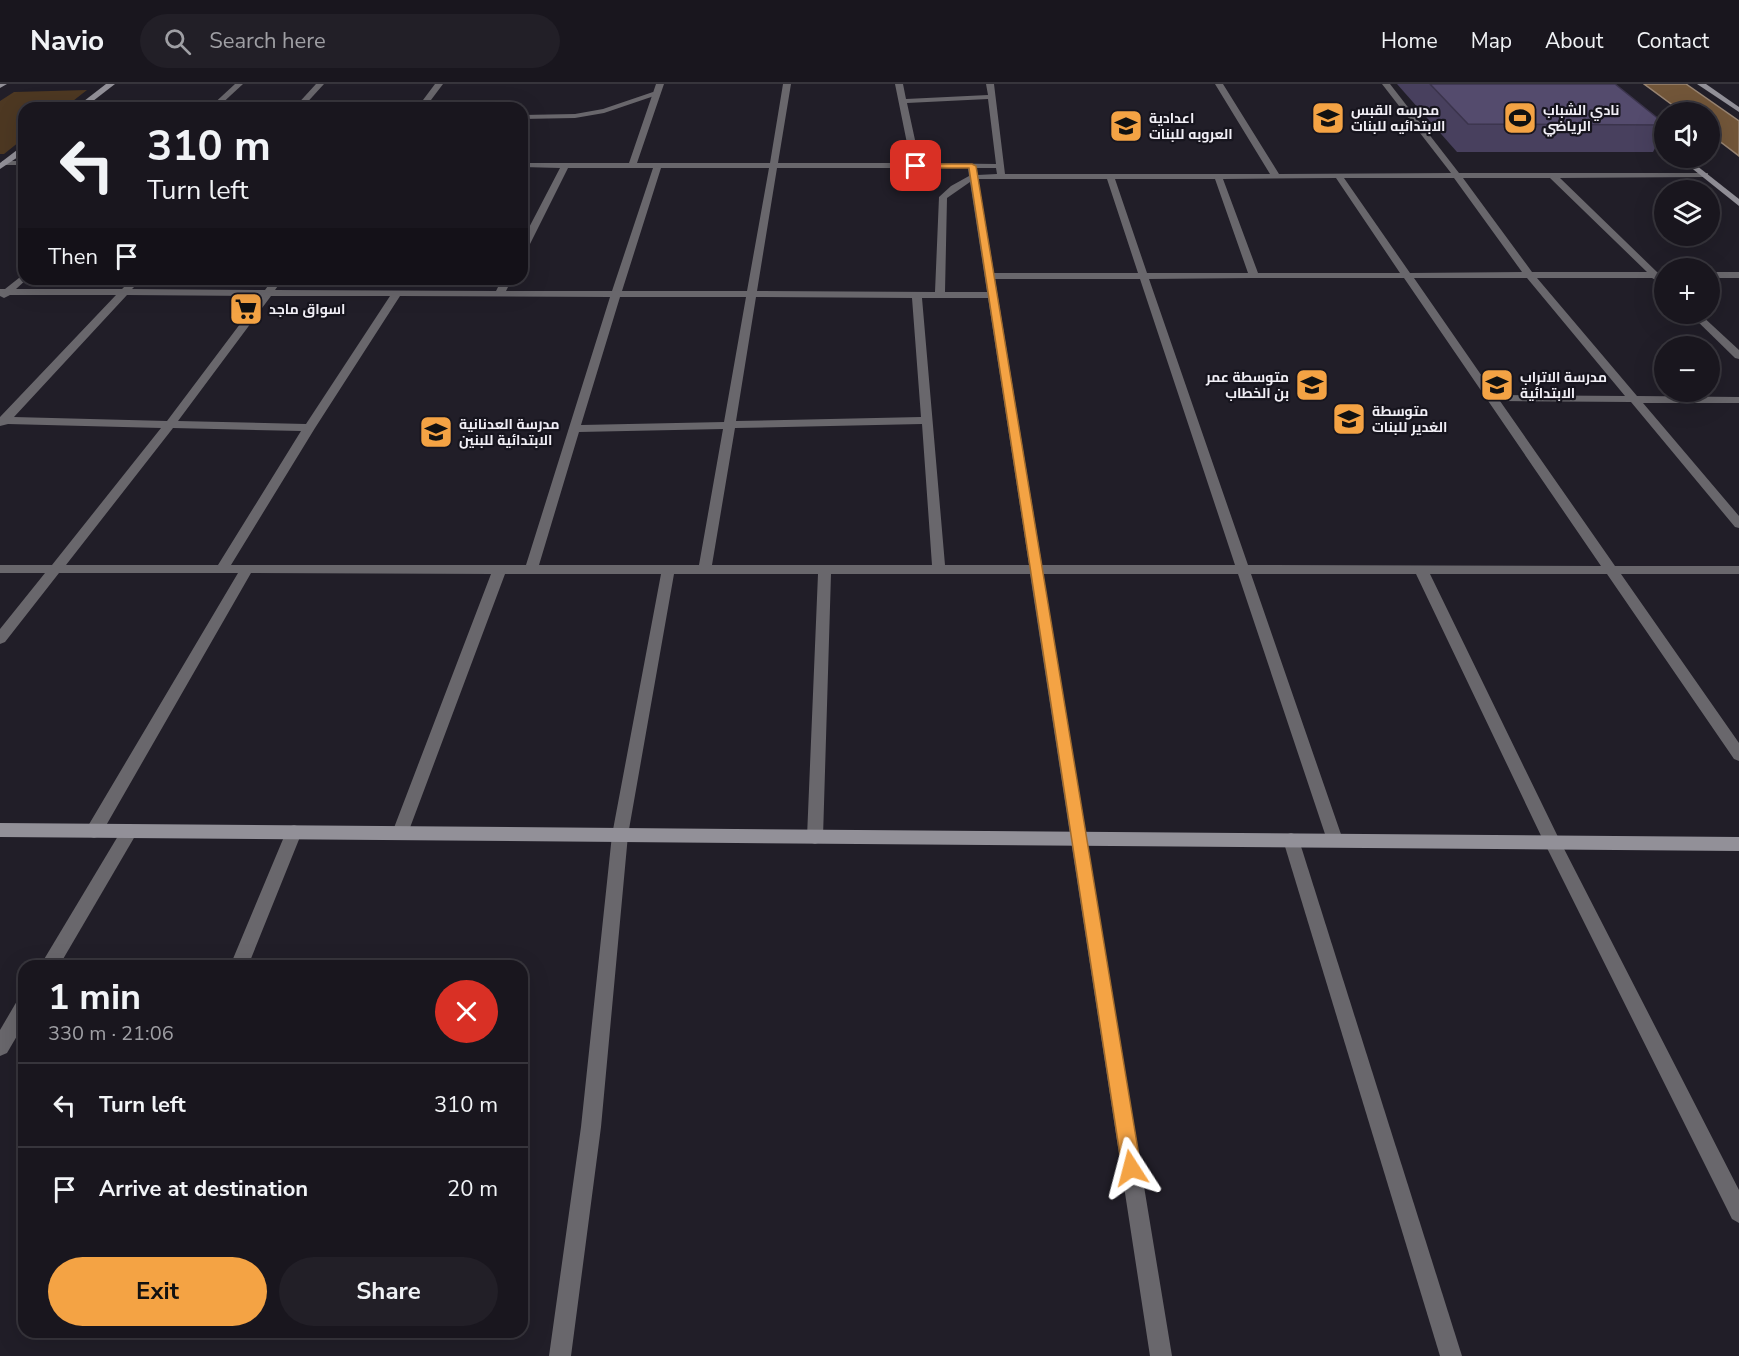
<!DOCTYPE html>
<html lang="en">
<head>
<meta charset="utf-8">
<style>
	:root { --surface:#19161e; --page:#221f27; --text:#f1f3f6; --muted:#9f9fa4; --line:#37353c; --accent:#f4a344 }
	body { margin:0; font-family:"Nunito Sans",Cairo,sans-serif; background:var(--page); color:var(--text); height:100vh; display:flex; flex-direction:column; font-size:22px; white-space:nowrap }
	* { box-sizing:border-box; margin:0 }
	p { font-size:20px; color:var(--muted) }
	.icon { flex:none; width:33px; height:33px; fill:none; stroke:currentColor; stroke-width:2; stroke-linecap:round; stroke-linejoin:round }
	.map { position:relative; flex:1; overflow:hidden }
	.side { position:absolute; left:18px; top:876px; width:510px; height:378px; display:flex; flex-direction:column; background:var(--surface); border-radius:18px; box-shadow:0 6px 24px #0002,0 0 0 2px var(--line) }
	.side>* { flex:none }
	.hud { position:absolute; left:18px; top:18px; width:510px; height:183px; border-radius:18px; box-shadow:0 6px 24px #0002,0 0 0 2px var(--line); background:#19161e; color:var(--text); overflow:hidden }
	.controls { position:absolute; left:1654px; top:18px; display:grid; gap:12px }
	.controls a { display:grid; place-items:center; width:66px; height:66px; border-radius:50%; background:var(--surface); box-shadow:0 6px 24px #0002,0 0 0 2px var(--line); font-size:30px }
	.pin { position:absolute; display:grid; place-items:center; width:51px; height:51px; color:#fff; margin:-26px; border-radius:12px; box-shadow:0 3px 9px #0006 }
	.me { position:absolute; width:66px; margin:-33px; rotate:351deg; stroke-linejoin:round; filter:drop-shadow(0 0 4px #0008) }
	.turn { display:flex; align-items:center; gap:21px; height:126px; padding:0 30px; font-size:27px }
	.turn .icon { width:78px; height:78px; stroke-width:2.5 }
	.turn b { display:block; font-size:42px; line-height:51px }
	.then { display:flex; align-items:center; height:57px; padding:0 30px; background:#0003; gap:12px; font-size:22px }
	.round { display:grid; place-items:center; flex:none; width:63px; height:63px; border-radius:32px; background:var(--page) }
	.summary { display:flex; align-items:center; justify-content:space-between; height:102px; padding:0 30px }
	h1 { font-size:36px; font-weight:700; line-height:45px }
	.primary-button { display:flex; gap:12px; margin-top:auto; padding:12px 30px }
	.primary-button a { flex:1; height:69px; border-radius:36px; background:var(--accent); color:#111; font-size:24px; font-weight:700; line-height:69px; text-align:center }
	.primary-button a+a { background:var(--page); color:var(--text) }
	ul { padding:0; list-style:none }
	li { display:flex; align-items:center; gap:18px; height:84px; padding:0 30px; border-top:2px solid var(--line) }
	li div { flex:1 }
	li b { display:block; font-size:22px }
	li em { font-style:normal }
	header { display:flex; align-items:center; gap:36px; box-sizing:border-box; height:84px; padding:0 30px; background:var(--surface); border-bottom:2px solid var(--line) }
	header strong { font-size:28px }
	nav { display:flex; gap:33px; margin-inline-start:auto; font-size:21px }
	.search { width:420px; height:54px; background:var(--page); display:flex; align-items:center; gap:15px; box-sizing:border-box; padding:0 21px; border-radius:33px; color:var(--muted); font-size:22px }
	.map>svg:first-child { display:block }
	.green { fill:#4d3822 }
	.water { fill:#725639; stroke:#988472; stroke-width:1.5 }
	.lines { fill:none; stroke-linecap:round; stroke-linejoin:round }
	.lane { fill:#69676c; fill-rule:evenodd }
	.street { fill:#69676c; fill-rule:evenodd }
	.secondary { fill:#929098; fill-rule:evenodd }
	.wall { fill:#48405e }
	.building { fill:#544b6d; stroke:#3b344c; stroke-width:1.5 }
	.route { fill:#f4a344; stroke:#9f6a2c; stroke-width:1.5 }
	.labels { text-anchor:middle; stroke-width:4.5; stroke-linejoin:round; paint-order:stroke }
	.far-poi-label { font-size:14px; font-weight:bold; fill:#f1eff6; stroke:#17151e; text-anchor:start }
</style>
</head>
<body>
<header>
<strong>Navio</strong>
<div class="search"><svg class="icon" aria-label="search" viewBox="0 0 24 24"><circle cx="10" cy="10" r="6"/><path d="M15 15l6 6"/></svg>Search here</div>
<nav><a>Home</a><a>Map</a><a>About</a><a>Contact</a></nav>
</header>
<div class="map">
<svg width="1739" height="1272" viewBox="0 0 1739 1272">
	<rect width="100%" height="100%" fill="#211e28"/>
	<path class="green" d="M 87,6 L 64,24 L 24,24 L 24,54 L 4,70 L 0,70 L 0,17 L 14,8 Z"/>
	<path class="water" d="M 1644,0 L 1686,0 L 1739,37 L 1739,72 L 1710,50 L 1710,28 L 1682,28 Z"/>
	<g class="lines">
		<path class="lane" d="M 653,8 L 660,10 L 604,29 L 575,34 L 522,35 L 522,31 L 575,30 L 603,25 Z"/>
		<g class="street">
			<path d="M 235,0 L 243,0 L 217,24 L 209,24 Z"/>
			<path d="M 316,0 L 324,0 L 302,24 L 294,24 Z"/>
			<path d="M 435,0 L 443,0 L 425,24 L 417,24 Z"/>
			<path d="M 656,0 L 664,0 L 637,79 L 770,79 L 783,0 L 791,0 L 778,79 L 911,79 L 895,0 L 903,0 L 906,15 L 988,11 L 986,0 L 994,0 L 1005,90 L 1270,90 L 1215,0 L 1223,0 L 1279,90 L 1451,89 L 1382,0 L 1390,0 L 1459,89 L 1708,89 L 1708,93 L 1705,93 L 1560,94 L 1657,188 L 1665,188 L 1665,194 L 1659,198 L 1652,194 L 1537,194 L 1637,312 L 1739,313 L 1739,319 L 1643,319 L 1739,432 L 1739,444 L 1735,443 L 1631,318 L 1500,317 L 1615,482 L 1739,482 L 1739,490 L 1621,490 L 1739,659 L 1739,677 L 1734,675 L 1607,490 L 1430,490 L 1560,757 L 1739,1106 L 1739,1139 L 1732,1135 L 1544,758 L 1416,490 L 1251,490 L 1343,756 L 1341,761 L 1335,763 L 1329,761 L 1327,756 L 1238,490 L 1043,490 L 1172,1272 L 1150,1272 L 1030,490 L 831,490 L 823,753 L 821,758 L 815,760 L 809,758 L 807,753 L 818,490 L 674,490 L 628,751 L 601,1043 L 571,1272 L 549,1272 L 581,1043 L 612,751 L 661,490 L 505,490 L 408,749 L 406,754 L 400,756 L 394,754 L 392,749 L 491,490 L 251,489 L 100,752 L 94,754 L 88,752 L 86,747 L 88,742 L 238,489 L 59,489 L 5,558 L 0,560 L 0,545 L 45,489 L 0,489 L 0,481 L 52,481 L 161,344 L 8,340 L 0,342 L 0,333 L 116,211 L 10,211 L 4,214 L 0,212 L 0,205 L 5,205 L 24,190 L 24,195 L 27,195 L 16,205 L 122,205 L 132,195 L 142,195 L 132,205 L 265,206 L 273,195 L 283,195 L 275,206 L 496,207 L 502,195 L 512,195 L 506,207 L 612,207 L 653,84 L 568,84 L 527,166 L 522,169 L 522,157 L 560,84 L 522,83 L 522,79 L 629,79 ZM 988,15 L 996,80 L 920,79 L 907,19 ZM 661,84 L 769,84 L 747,207 L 622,207 ZM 777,84 L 968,84 L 969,92 L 951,102 L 939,113 L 935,208 L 757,207 ZM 976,84 L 996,84 L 997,90 L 977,91 ZM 1336,94 L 1400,189 L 1258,189 L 1223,95 ZM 1344,94 L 1454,94 L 1522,188 L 1410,189 ZM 1463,94 L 1550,94 L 1647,188 L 1532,188 ZM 978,95 L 1107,95 L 1138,189 L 994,189 ZM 1115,95 L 1215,95 L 1248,189 L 1147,189 ZM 970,98 L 987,208 L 945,208 L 947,114 ZM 1252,194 L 1404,194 L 1601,482 L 1248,481 L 1149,195 ZM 1414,194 L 1527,194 L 1625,312 L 1495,311 ZM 995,195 L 1140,195 L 1235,481 L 1042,481 ZM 127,211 L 261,212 L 167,337 L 14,333 ZM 271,212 L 390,212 L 306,340 L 178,337 ZM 400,212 L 610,213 L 526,481 L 231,481 L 315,344 ZM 620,213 L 746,213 L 724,338 L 581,341 ZM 756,213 L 912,214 L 921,333 L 736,337 ZM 922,214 L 988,214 L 1029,481 L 945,481 ZM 922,340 L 932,481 L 712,481 L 735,344 ZM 173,344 L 301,347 L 218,481 L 66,481 ZM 723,345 L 699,481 L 539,481 L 579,348 Z"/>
			<rect x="2" y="77" width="22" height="4"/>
			<rect x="1710" y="188" width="29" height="6"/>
			<path d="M 1690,230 L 1700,230 L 1739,266 L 1739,275 L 1735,274 Z"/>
			<path d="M 130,740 L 136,742 L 138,747 L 59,882 L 40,882 L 124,742 Z"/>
			<path d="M 294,741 L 300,743 L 302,748 L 248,882 L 230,882 L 286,748 L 288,743 Z"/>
			<path d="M 1291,749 L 1297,751 L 1299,756 L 1462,1272 L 1440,1272 L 1283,756 L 1285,751 Z"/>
			<path d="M 24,914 L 24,940 L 7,969 L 0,972 L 0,946 L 17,917 Z"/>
		</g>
		<g class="secondary">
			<path d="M 0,0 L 7,0 L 0,4 Z"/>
			<path d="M 106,0 L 115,0 L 84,24 L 75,24 Z"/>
			<path d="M 1697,0 L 1706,0 L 1739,23 L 1739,28 Z"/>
			<path d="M 1641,40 L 1647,40 L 1665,55 L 1665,61 L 1641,44 Z"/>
			<path d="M 21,63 L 24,63 L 24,69 L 0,85 L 0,79 Z"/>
			<path d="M 1679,74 L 1687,74 L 1739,115 L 1739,122 Z"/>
			<path d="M 0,739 L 1739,753 L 1739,767 L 0,753 Z"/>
		</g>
	</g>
	<path class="wall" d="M 1397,0 L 1615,0 L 1665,40 L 1665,44 L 1653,68 L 1457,68 Z"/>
	<path class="building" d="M 1430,0 L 1615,0 L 1665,40 L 1665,41 L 1468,40 Z"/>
	<path class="route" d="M 914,80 L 972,80 L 976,82 L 1141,1084 L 1138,1091 L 1131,1093 L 1125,1091 L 1122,1084 L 969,84 L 916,84 Z"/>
	<defs>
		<symbol id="school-square" viewBox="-11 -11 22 22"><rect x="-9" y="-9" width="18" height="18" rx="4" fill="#f4a344" stroke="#17151e"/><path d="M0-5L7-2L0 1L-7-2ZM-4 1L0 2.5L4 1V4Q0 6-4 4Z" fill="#111"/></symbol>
		<symbol id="stadium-square" viewBox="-11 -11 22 22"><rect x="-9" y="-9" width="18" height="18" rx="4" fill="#f4a344" stroke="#17151e"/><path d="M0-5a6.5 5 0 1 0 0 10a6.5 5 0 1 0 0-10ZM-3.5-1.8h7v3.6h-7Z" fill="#111"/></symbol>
		<symbol id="supermarket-square" viewBox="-11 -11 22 22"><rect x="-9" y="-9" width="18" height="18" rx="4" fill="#f4a344" stroke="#17151e"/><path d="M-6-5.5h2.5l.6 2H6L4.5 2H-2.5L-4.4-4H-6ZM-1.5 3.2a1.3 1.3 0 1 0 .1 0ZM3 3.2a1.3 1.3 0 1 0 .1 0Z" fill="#111"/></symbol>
	</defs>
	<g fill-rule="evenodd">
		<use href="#school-square" x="1309" y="15" width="38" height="38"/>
		<use href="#stadium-square" x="1501" y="15" width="38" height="38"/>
		<use href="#school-square" x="1107" y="23" width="38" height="38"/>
		<use href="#supermarket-square" x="227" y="206" width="38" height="38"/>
		<use href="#school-square" x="1293" y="282" width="38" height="38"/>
		<use href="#school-square" x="1478" y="282" width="38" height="38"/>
		<use href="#school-square" x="1330" y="316" width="38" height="38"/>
		<use href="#school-square" x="417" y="329" width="38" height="38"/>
	</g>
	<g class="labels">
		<g class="far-poi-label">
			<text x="1351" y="31">مدرسه القبس<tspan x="1351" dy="16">الابتدائيه للبنات</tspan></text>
			<text x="1543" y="31">نادي الشباب<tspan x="1543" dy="16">الرياضي</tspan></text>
			<text x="1149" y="39">اعدادية<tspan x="1149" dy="16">العروبه للبنات</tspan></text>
			<text x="269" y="230">اسواق ماجد</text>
			<text x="1289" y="298" text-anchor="end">متوسطة عمر<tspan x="1289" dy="16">بن الخطاب</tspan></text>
			<text x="1520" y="298">مدرسة الاتراب<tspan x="1520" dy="16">الابتدائية</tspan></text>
			<text x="1372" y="332">متوسطة<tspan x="1372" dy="16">الغدير للبنات</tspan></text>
			<text x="459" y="345">مدرسة العدنانية<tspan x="459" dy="16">الابتدائية للبنين</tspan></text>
		</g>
	</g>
</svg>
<div class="controls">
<a><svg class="icon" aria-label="sound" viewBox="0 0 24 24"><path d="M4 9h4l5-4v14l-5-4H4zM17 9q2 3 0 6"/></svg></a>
<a><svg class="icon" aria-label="layers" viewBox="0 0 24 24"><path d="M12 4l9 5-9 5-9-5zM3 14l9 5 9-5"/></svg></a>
<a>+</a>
<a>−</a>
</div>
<div class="pin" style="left:916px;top:82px;background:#d93025"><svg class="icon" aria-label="arrive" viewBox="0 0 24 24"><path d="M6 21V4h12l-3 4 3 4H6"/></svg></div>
<svg class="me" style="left:1131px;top:1084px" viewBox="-20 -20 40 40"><path d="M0-17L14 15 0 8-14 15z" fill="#f4a344" stroke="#fff" stroke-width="4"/></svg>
<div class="hud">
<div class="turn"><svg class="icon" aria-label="left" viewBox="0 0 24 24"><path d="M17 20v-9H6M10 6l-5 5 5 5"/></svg><div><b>310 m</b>Turn left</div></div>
<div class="then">Then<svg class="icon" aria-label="arrive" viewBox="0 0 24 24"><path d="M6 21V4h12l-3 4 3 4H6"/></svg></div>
</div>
<section class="side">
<div class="summary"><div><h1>1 min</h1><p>330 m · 21:06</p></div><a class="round" style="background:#d93025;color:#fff"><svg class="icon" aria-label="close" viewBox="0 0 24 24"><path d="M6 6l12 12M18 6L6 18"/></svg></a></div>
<ul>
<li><svg class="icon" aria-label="left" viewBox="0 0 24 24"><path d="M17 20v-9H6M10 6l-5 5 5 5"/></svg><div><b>Turn left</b></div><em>310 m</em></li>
<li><svg class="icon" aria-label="arrive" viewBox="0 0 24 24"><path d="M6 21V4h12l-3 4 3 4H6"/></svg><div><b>Arrive at destination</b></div><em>20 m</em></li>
</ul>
<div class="primary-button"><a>Exit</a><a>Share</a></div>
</section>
</div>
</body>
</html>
